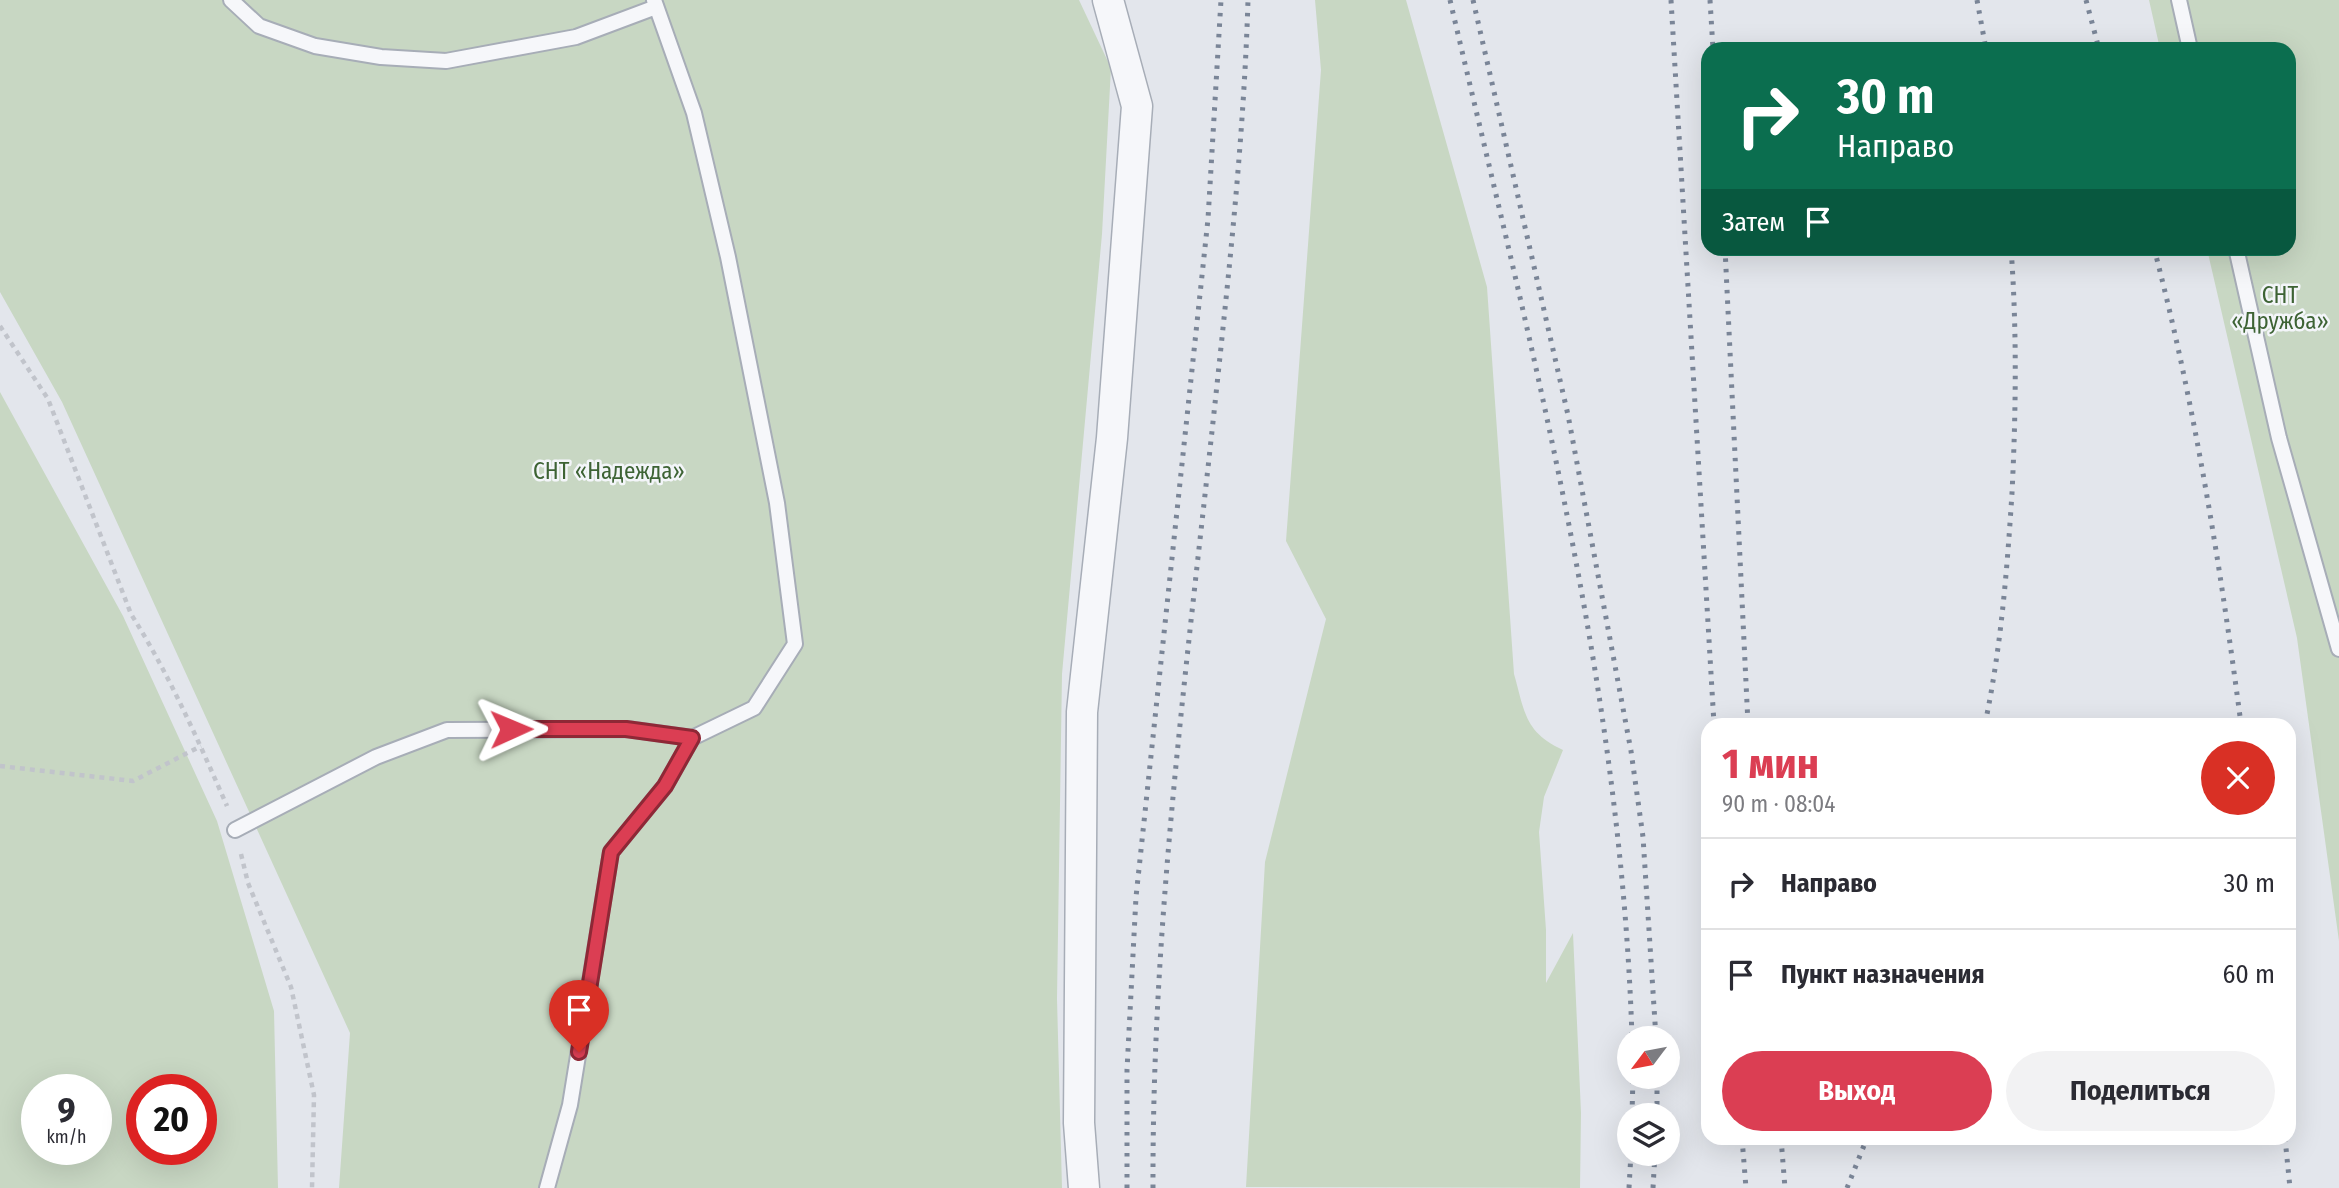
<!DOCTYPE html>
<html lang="ru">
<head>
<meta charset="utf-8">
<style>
	:root { --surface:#fff; --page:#f2f2f3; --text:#2b2b33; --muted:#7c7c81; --line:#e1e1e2; --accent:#db3e53 }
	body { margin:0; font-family:"Fira Sans Condensed",sans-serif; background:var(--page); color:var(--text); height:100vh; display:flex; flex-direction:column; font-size:26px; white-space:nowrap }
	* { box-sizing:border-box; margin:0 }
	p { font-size:23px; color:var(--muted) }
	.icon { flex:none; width:38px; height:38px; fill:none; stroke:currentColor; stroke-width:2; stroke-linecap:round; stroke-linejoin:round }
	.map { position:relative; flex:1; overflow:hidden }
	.panel { position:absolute; left:1701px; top:718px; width:595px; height:427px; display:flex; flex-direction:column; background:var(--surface); border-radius:21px; box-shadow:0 7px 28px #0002 }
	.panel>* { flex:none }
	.hud { position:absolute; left:1701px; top:42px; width:595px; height:214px; border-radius:21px; box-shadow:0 7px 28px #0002; background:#0b6e4f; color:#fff; overflow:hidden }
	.needle { width:46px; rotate:238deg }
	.controls { position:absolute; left:1617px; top:1026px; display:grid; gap:14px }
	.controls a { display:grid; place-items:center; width:63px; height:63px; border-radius:50%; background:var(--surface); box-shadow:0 7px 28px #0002; font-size:35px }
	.speed { position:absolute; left:21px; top:1074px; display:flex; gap:14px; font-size:35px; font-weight:700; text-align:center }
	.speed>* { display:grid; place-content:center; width:91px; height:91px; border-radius:50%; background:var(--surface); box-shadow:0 7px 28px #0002; line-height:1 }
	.speed small { font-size:18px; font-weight:400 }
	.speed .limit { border:10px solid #d22; background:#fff; color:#111 }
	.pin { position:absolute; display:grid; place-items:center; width:60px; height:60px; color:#fff; margin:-72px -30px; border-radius:50% 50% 50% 0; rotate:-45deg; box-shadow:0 0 7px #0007 }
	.pin .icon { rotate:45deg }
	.me { position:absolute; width:77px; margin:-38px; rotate:89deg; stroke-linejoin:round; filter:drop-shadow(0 0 5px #0008) }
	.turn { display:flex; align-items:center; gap:24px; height:147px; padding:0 21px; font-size:32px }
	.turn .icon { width:91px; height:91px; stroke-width:2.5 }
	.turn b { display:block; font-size:49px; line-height:60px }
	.then { display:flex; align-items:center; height:66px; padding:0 21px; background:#0003; gap:14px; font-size:26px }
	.round { display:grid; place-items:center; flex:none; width:74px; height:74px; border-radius:37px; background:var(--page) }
	.summary { display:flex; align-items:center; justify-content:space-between; height:119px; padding:0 21px }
	h1 { font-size:42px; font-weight:700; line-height:52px; color:var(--accent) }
	.cta { display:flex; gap:14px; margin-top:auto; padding:14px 21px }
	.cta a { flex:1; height:80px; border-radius:42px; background:var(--accent); color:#fff; font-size:28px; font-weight:700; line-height:80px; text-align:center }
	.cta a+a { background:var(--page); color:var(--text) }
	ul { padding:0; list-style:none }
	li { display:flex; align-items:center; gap:21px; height:91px; padding:0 21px; border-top:2px solid var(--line) }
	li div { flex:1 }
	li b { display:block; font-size:26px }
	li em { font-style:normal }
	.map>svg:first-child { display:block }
	.green { fill:#c8d7c3; fill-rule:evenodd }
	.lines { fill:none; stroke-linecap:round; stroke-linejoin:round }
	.service-casing { stroke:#a7adb7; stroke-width:18 }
	.minor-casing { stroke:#a7adb7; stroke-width:33 }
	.path { stroke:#c1c4cb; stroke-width:4.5; stroke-dasharray:5 5; stroke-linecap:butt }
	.service { stroke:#f6f7fa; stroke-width:14 }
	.minor { stroke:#f6f7fa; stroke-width:30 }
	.rail { stroke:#7a8597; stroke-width:5; stroke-dasharray:3.5 7; stroke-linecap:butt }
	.route-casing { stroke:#8e2836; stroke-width:18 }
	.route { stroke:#db3e53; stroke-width:12 }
	.labels { text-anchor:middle; stroke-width:5; stroke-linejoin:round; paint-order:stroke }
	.park-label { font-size:23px; fill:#3d6334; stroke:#f3f5f9 }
</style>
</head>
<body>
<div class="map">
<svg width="2339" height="1188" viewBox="0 0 2339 1188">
	<rect width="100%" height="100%" fill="#e3e6ec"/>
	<g class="green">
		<path d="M 0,0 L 1079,0 L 1111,68 L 1102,234 L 1062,674 L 1057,999 L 1062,1188 L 339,1188 L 350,1033 L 62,402 L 0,292 Z"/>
		<path d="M 1315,0 L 1406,0 L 1487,287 L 1514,674 C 1525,712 1524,732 1563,750 L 1544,797 L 1539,832 L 1546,930 L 1546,983 L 1573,933 L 1581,1113 L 1580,1188 L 1246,1187 L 1265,862 L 1326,619 L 1286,541 L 1321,70 Z"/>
		<path d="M 2149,0 L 2339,0 L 2339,941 L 2297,638 L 2207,249 L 2289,248 L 2289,49 L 2160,49 Z"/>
		<path d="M 0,392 L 123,616 L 217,821 L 274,1011 L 278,1188 L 0,1188 ZM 37,1090 L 96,1090 L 96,1150 L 37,1150 ZM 142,1090 L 201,1090 L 201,1150 L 142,1150 Z"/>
	</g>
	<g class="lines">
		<defs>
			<g id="service">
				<path d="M 231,0 L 259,26 L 315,46 L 381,57 L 446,61 L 576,37 L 656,7"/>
				<path d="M 2179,0 L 2190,49"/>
				<path d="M 2236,248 L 2279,438 L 2339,649"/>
				<path d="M 235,830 L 376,757 L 447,730 L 627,729 L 692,738 L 754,708 L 795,644 L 777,503 L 728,257 L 694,113 L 654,0"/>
				<path d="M 547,1188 L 570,1105 L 611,852 L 665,786 L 692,738"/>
			</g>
			<path id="minor" d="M 1084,1188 L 1079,1123 L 1082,712 L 1112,438 L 1137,106 L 1108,0"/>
		</defs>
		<use href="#service" class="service-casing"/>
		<use href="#minor" class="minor-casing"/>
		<g class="path">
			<path d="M 0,326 L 48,399 L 131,614 C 169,674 198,740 227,806"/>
			<path d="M 0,766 L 133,781 L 201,746"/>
			<path d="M 241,854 L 248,883 L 291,987 L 314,1095 L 312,1188"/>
		</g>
		<use href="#service" class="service"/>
		<use href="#minor" class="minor"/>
		<g class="rail">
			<path d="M 1450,0 C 1530,343 1621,683 1632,1038"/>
			<path d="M 1473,0 L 1568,415 L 1631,751 L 1643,837 L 1656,1038"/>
			<path d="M 1671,0 L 1714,724"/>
			<path d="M 1710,0 L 1713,49"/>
			<path d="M 1977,0 L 1986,49"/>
			<path d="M 2086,0 L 2099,49"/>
			<path d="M 1725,248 L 1748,724"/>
			<path d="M 2154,248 C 2195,405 2220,564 2241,724"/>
			<path d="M 1985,724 C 2001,648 2007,571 2012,493 C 2016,411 2017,330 2011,248"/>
			<path d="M 1632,1115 L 1633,1076"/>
			<path d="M 1657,1115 L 1657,1076"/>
			<path d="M 1742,1138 L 1746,1188"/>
			<path d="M 1781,1138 L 1785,1188"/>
			<path d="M 2285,1138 L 2290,1188"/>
			<path d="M 1127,1188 L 1127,1070 L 1136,897 L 1208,219 L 1221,0"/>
			<path d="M 1153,1188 C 1152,923 1188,657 1216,394 C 1230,263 1244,132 1248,0"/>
			<path d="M 1629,1188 L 1631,1153"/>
			<path d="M 1653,1188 L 1655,1153"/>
			<path d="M 1847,1188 L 1867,1138"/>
		</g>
	</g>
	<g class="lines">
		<defs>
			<path id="route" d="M 511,729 L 626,729 L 692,738 L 665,786 L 611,852 L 579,1052"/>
		</defs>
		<use href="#route" class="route-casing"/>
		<use href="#route" class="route"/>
	</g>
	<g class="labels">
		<g class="park-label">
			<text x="2280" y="303">СНТ<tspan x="2280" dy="26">«Дружба»</tspan></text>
			<text x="609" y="479">СНТ «Надежда»</text>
		</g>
	</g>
</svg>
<div class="controls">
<a><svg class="needle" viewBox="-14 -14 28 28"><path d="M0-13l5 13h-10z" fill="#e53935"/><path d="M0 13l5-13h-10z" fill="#7c7c81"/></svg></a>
<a><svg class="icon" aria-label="layers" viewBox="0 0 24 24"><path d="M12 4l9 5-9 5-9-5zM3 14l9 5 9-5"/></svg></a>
</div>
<div class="speed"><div>9<small>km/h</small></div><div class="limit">20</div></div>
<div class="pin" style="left:579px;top:1052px;background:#d93025"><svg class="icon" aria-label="arrive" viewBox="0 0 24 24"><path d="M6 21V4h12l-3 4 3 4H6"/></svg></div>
<svg class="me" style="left:511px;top:729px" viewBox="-20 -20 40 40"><path d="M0-17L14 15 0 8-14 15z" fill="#db3e53" stroke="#fff" stroke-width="4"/></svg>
<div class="hud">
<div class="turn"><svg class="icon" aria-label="right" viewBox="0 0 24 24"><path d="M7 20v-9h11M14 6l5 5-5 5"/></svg><div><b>30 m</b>Направо</div></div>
<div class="then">Затем<svg class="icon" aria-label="arrive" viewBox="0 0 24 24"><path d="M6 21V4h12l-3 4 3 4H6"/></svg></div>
</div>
<section class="panel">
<div class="summary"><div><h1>1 мин</h1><p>90 m · 08:04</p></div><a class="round" style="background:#d93025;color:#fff"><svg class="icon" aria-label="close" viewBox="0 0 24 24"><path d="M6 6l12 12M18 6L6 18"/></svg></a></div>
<ul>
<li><svg class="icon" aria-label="right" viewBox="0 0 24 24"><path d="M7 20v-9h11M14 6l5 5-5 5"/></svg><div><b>Направо</b></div><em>30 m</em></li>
<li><svg class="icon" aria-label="arrive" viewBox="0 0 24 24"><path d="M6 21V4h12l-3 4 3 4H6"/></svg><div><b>Пункт назначения</b></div><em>60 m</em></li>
</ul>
<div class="cta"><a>Выход</a><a>Поделиться</a></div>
</section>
</div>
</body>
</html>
